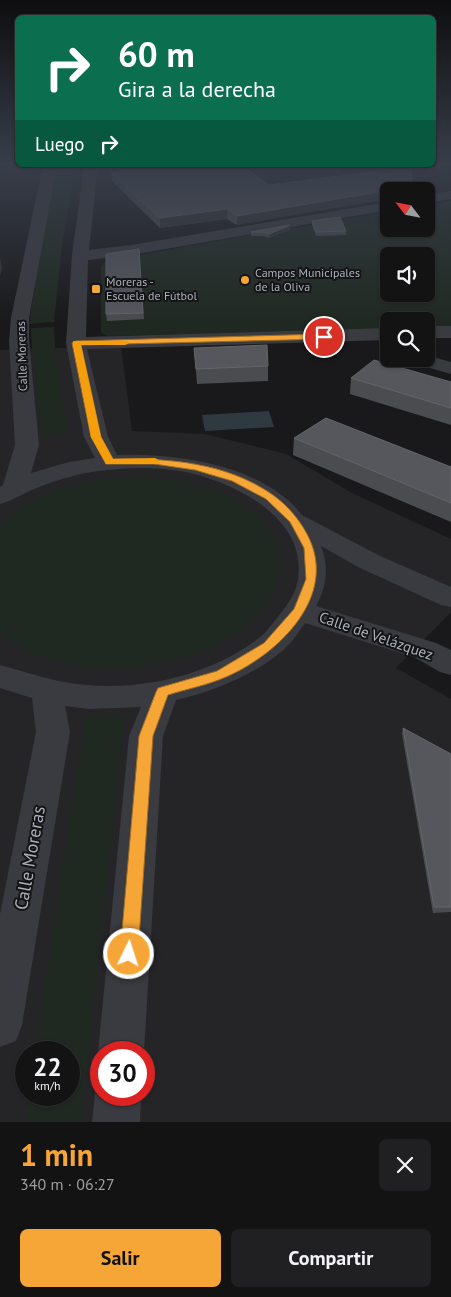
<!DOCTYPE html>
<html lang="es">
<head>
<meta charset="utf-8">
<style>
	:root { --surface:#131314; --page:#202022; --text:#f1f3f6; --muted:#9d9ea0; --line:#323234; --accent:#f6a636 }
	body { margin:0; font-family:"PT Sans",sans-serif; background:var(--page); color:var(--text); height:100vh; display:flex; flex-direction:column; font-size:19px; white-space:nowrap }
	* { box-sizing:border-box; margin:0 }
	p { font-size:16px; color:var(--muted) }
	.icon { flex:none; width:28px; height:28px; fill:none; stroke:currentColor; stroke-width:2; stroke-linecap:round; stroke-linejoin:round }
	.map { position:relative; height:1122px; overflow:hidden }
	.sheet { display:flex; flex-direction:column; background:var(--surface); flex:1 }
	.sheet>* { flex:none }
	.hud { position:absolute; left:15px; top:15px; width:421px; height:152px; border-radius:8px; box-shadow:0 1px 4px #0004,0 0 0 1px var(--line); background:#0b6e4f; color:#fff; overflow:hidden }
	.needle { width:32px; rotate:302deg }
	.buttons { position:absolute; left:380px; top:182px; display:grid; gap:10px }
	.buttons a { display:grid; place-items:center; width:55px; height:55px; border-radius:8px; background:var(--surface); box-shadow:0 1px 4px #0004,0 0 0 1px var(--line); font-size:25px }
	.speed { position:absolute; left:15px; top:1041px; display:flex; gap:10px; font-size:25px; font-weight:700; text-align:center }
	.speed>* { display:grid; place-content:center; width:65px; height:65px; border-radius:50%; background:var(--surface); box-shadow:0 1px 4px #0004,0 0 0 1px var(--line); line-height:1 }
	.speed small { font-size:12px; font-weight:400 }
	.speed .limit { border:8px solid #d22; background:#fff; color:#111 }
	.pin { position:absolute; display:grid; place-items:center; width:42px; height:42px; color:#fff; margin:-21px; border:2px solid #fff; border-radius:50%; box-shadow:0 1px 5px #0007 }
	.me { position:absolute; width:55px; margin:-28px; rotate:4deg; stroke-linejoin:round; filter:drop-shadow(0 0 4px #0008) }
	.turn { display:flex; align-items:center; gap:18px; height:105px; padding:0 20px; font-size:22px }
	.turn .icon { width:65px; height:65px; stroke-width:2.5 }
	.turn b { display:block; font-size:35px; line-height:42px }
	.then { display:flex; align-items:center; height:48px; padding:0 20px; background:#0003; gap:10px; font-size:19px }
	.round { display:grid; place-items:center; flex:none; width:52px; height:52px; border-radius:8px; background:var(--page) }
	.headline { display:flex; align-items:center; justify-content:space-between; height:85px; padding:0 20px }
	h1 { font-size:30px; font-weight:700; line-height:38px; color:var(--accent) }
	.cta { display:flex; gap:10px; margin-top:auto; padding:10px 20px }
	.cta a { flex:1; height:58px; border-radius:8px; background:var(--accent); color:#111; font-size:20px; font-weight:700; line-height:58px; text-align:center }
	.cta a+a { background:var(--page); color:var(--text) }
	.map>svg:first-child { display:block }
	.built { fill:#252528; fill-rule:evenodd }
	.green { fill:#202921; fill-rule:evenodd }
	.water { fill:#2e3940 }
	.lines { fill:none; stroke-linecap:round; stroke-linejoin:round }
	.minor { fill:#3a3b40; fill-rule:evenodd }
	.wall { fill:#4a4c50 }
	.shaded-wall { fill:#323336 }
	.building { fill:#55575c; stroke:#62656a }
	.route { fill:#f6a636; stroke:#a06c23 }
	.slow { fill:#f59e0b }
	.poi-dot { fill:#f6a636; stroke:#141416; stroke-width:2 }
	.labels { text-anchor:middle; stroke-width:4; stroke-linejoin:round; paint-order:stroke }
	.far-poi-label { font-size:12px; fill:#abb1bb; stroke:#141416; text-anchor:start }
	.far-street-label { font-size:12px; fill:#abb1bb; stroke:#141416 }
	.street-label { font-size:15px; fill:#abb1bb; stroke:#141416 }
	.near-street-label { font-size:18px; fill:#abb1bb; stroke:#141416 }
</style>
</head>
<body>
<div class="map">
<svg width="451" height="1122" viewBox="0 0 451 1122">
	<rect width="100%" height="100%" fill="#19191b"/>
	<path class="built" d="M 121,346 L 132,431 L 205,434 L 286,454 L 352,493 L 451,539 L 451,612 L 396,668 L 451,699 L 451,1122 L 0,1122 L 0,350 ZM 26,1052 L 69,1052 L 69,1095 L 26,1095 ZM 101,1052 L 144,1052 L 144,1095 L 101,1095 Z"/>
	<g class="green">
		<path d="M 58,165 L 76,165 L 62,245 L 54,322 L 29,324 L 40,253 Z"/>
		<path d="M 451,201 L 451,327 L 426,328 L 426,321 L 389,321 L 389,329 L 108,336 L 101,333 L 101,267 L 106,261 L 250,235 L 252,237 L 267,235 L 269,238 L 282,232 L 281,230 L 389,212 L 389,229 L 426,229 L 426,205 ZM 389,256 L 426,256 L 426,294 L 389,294 Z"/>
		<path d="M 54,327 L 56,360 L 68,434 L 41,437 L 33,362 L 31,328 Z"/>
		<path d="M 141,476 L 185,481 L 225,493 L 256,513 L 276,539 L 281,570 L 270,602 L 240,632 L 195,655 L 140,668 L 82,667 L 31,654 L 0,635 L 0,524 C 41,487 89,480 141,476 Z"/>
		<path d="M 125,713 L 81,1122 L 25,1122 L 29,1095 L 69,1095 L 69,1052 L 35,1052 L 85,716 Z"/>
	</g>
	<path class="water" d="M 269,411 L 274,427 L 205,431 L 202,415 Z"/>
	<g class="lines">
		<g class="minor">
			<path d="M 43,165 L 57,165 L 29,318 L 29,341 L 39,445 L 31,473 L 69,462 L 95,458 L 84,437 L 66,343 L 72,255 L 84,165 L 98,165 L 89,250 L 131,245 L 389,202 L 389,210 L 131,255 L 88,260 L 86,337 L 389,328 L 389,340 L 87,349 L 108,437 L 117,455 C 177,453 263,465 302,515 L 378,555 L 451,587 L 451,607 L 441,605 L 358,567 L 321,546 C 329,567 327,586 316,606 L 436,643 L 451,650 L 451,675 L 440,672 L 414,657 L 305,623 C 298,633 290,645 281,652 C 252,676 212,692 176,700 L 163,736 L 144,1052 L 101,1052 L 101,1059 L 98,1052 L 129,736 L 141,707 L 89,709 L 65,706 L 70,732 L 22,1025 L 16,1041 L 0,1047 L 0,914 L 36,732 L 32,698 L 0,688 L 0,665 C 29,673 57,683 88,685 C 146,690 212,674 259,638 C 266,633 271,625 277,618 C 286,607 296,594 298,579 C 307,518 236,483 186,472 C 161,467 133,467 107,470 C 85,472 62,478 42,486 C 27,491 15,500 0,504 L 0,487 L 3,485 L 15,445 L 9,341 L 11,318 Z"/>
			<path d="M 451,191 L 451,199 L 426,203 L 426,195 Z"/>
			<rect x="426" y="326" width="25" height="12"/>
			<path d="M 426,355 L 451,362 L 451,374 L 412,363 L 409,359 L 426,359 Z"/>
			<path d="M 101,1079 L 101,1095 L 141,1095 L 140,1122 L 92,1122 L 95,1095 Z"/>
		</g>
	</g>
	<g class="wall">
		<path d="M 132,165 L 241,165 L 269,185 L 413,186 L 412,191 L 389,191 L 237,225 L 227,219 L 160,228 L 112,181 L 111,173 L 119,172 L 119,168 L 134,167 Z"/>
		<path d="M 312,221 L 346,231 L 346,235 L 316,236 L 312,225 Z"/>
		<path d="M 290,225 L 290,229 L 269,238 L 264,236 L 251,236 L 251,232 Z"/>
		<path d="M 139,249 L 144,319 L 107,321 L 106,314 Z"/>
		<path d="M 194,348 L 268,366 L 268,381 L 197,384 Z"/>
		<path d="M 351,378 L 451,382 L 451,425 L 350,394 Z"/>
		<path d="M 294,438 L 451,467 L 451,522 L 293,455 Z"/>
		<path d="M 403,728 L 451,754 L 451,912 L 433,913 L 402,734 Z"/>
	</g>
	<g class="shaded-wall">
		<path d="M 413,186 L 412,191 L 389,191 L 389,199 L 237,225 L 237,216 Z"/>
		<path d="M 227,209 L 227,219 L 160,228 L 160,218 Z"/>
		<path d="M 290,225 L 290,229 L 269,238 L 269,234 Z"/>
		<path d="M 0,258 L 2,268 L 0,276 Z"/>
	</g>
	<g class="building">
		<path d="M 141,165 L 241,165 L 269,185 L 410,167 L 413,186 L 237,216 L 227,209 L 160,218 L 111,173 L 122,171 L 119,168 L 142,166 Z"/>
		<path d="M 340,217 L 346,231 L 316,232 L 312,221 Z"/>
		<path d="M 290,225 L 269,234 L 264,232 L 251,232 Z"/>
		<path d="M 139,249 L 143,313 L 106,314 L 106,254 Z"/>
		<path d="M 267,345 L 268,366 L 196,369 L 194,348 Z"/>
		<path d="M 374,360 L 451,382 L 451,408 L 351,378 Z"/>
		<path d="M 326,418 L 451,467 L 451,503 L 294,438 Z"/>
		<path d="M 403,728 L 451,754 L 451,907 L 434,907 Z"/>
	</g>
	<linearGradient id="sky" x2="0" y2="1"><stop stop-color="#0e0e0f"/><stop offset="0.51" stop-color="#383e4a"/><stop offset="1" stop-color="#383e4a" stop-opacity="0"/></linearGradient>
	<rect width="451" height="322" fill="url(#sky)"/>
	<path class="route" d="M 324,334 L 327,335 L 327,339 L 81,345 L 101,437 L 113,459 C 167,458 226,462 273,495 C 287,505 299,519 307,534 C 340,595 279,654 226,677 C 208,685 187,689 168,695 L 153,736 L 138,954 L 135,959 L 129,962 L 123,959 L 120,954 L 139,736 L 156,692 L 158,688 L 217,671 L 264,643 L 294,609 L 306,579 L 304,548 L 290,522 L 266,499 L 232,481 L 195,470 L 154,464 L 106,464 L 91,437 L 72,343 L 76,341 Z"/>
	<path class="slow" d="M 73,341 L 128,341 L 129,343 L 125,345 L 81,345 L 101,437 L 113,459 L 155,458 L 160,461 L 159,464 L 106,464 L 91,437 Z"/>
	<g class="poi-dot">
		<circle cx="245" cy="280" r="5"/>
		<rect x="91" y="284" width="10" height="10" rx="2.5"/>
	</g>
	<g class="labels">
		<g class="far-poi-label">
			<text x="255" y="277">Campos Municipales<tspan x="255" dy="14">de la Oliva</tspan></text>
			<text x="106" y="286">Moreras -<tspan x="106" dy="14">Escuela de Fútbol</tspan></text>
		</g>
		<g class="far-street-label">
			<text transform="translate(22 356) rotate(-92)" y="4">Calle Moreras</text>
		</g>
		<g class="street-label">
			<text transform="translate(376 636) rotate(19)" y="5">Calle de Velázquez</text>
		</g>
		<g class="near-street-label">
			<text transform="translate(30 858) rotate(-80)" y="6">Calle Moreras</text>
		</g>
	</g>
</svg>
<div class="buttons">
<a><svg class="needle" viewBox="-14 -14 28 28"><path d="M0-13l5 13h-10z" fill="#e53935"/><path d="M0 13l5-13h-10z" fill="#9d9ea0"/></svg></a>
<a><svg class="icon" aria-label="sound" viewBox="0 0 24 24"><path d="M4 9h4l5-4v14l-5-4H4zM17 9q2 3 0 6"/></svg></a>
<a><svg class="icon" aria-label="search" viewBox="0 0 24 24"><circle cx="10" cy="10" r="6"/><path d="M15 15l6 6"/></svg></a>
</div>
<div class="speed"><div>22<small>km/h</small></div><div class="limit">30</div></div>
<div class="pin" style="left:324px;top:337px;background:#d93025"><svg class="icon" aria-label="arrive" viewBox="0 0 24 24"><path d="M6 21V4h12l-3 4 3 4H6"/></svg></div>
<svg class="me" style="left:129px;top:954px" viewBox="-20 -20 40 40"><circle r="17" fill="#f6a636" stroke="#fff" stroke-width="3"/><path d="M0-11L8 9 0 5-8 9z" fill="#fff"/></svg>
<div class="hud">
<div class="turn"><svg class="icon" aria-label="right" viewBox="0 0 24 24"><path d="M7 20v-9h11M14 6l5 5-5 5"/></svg><div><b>60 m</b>Gira a la derecha</div></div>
<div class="then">Luego<svg class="icon" aria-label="right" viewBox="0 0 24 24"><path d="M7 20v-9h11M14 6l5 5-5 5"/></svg></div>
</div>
</div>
<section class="sheet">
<div class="headline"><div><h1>1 min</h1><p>340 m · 06:27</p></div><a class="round"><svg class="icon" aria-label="close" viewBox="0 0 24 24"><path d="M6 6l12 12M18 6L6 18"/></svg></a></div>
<div class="cta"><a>Salir</a><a>Compartir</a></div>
</section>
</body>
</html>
